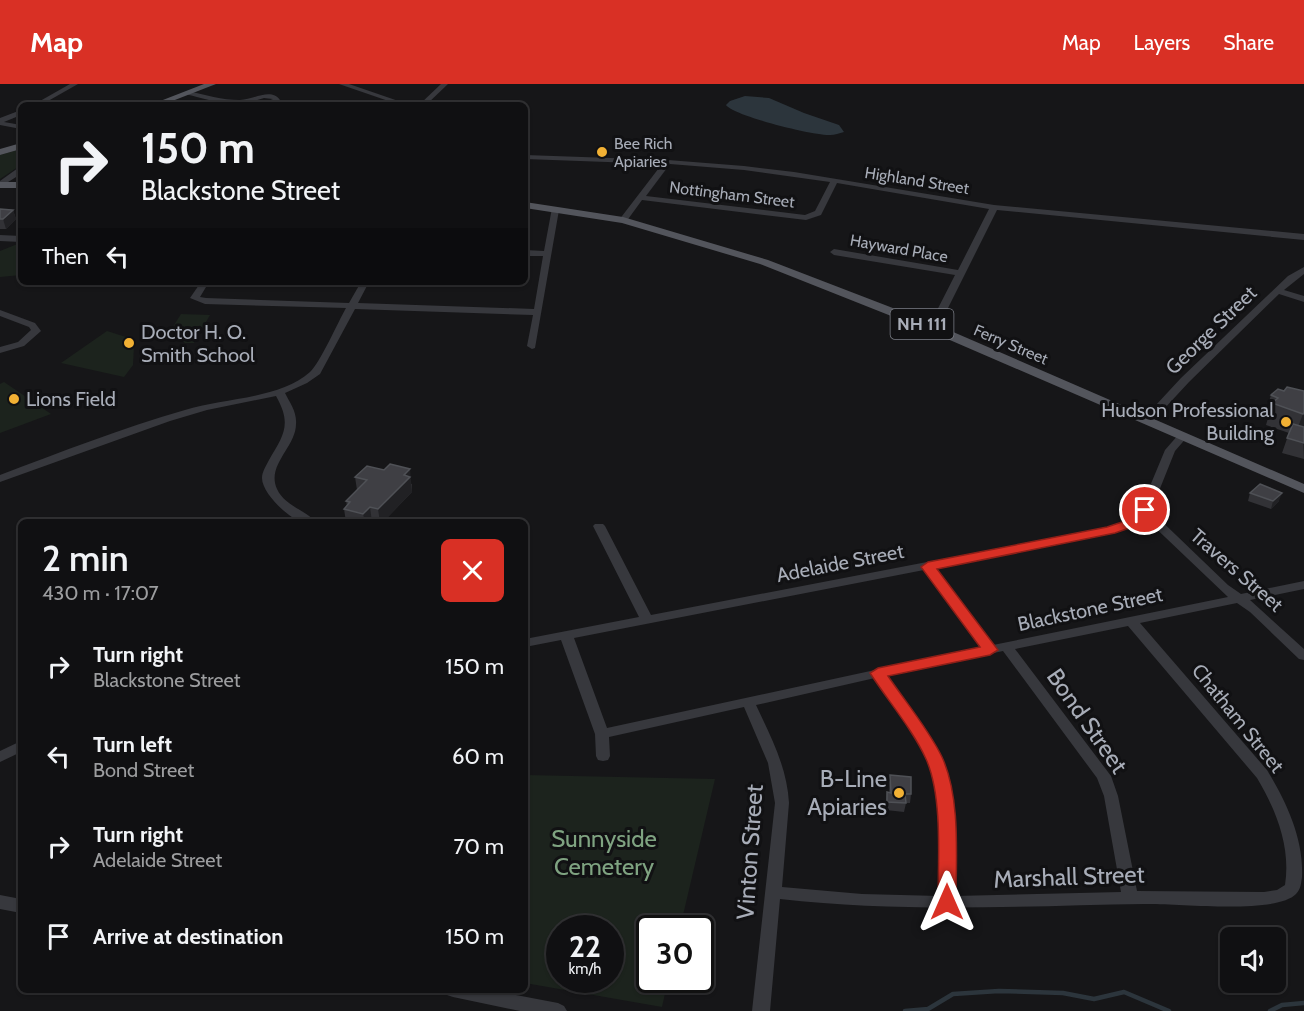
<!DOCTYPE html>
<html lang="en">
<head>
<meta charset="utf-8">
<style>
	:root { --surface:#101012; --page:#19191b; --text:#f1f3f6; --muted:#9c9d9f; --line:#303032; --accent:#d93025 }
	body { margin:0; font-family:Cabin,sans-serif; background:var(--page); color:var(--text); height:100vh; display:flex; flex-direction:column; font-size:22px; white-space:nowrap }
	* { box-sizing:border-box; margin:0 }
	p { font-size:20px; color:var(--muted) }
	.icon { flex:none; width:33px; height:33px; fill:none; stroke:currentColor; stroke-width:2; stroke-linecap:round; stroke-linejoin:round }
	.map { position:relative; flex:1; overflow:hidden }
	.details { position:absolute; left:18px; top:435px; width:510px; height:474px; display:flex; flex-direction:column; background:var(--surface); border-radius:9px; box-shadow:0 2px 4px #0004,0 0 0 2px var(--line) }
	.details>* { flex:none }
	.top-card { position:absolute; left:18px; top:18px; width:510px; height:183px; border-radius:9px; box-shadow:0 2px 4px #0004,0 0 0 2px var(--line); background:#101012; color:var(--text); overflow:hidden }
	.controls { position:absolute; left:1220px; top:843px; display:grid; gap:12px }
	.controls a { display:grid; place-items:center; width:66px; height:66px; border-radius:9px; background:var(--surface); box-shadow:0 2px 4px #0004,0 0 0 2px var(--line); font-size:30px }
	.speed { position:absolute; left:546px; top:831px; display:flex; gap:12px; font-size:30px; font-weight:700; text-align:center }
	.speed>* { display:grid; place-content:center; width:78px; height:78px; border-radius:50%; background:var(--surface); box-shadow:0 2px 4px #0004,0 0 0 2px var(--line); line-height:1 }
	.speed small { font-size:15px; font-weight:400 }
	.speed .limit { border:3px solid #111; border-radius:9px; background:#fff; color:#111 }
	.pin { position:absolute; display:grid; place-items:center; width:51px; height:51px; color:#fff; margin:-26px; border:3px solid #fff; border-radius:50%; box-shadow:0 2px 6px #0007 }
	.me { position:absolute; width:66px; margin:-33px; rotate:0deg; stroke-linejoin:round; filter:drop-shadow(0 0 4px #0008) }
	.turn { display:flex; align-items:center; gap:21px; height:126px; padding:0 24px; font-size:27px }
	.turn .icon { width:78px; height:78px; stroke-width:2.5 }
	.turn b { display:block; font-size:42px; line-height:51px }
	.then { display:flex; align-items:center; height:57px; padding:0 24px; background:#0003; gap:12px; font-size:22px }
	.round { display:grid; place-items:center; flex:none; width:63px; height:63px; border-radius:9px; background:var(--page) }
	.headline { display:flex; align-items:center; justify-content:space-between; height:102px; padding:0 24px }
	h1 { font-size:36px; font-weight:600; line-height:45px }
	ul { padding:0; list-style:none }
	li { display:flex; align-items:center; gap:18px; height:90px; padding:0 24px }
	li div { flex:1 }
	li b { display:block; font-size:22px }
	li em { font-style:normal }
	header { display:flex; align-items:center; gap:36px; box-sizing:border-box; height:84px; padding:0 30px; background:var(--accent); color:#fff }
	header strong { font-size:28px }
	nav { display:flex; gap:33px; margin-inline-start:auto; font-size:21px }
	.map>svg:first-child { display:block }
	.green { fill:#1c231d; fill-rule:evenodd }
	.water { fill:#2c353c }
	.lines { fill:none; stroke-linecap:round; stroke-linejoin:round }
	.stream { stroke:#2c353c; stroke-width:4.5 }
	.minor { fill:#37383d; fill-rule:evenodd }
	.major { fill:#53555c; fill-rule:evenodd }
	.wall { fill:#323236 }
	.shaded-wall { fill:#212124 }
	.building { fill:#3f3f44; stroke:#4f5156; stroke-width:1.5 }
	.route { fill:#d93025; stroke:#8d1f18; stroke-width:1.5 }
	.poi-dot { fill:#f2b134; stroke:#111113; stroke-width:2 }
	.labels { text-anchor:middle; stroke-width:6; stroke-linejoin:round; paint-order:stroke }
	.far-poi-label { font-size:16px; fill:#a8adb8; stroke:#111113; text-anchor:start }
	.far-street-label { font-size:16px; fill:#a8adb8; stroke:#111113 }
	.shield { fill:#111113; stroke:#7b7e86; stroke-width:1.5 }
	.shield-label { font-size:18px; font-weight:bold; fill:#a8adb8 }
	.street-label { font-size:20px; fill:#a8adb8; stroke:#111113 }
	.poi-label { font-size:20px; fill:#a8adb8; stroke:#111113; text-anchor:start }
	.near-street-label { font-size:24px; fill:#a8adb8; stroke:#111113 }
	.near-poi-label { font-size:24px; fill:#a8adb8; stroke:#111113; text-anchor:end }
	.near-park-label { font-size:24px; fill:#7fa381; stroke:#111113 }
</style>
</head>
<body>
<header>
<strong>Map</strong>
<nav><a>Map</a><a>Layers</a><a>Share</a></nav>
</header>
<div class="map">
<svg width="1304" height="927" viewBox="0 0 1304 927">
	<rect width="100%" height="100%" fill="#161618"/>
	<g class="green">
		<path d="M 21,65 L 21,81 L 0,95 L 0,71 Z"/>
		<path d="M 15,161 L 21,161 L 21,191 L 0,193 L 0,167 Z"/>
		<path d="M 181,230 L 210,231 L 194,259 L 185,259 L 171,246 Z"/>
		<path d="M 107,247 L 126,253 L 134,262 L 133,281 L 124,293 L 61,279 Z"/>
		<path d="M 4,298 L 51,330 L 0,349 L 0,300 Z"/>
		<path d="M 525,691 L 715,695 L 680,844 L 650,844 L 650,896 L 668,896 L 662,923 L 525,899 ZM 560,844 L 610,844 L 610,896 L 560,896 Z"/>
	</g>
	<path class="water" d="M 745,12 L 769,14 L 804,29 L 839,41 L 844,48 C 839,49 835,51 830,51 C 814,52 734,32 726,21 L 730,17 Z"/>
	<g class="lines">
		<g class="stream">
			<path d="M 905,927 L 928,925 L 953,910 L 999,907 L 1063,909 L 1094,915 L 1124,908 L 1169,927"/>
			<path d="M 1270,927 L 1282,921 L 1304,919"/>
		</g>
		<g class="minor">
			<path d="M 70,0 L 78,0 L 41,21 L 33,21 Z"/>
			<path d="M 339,0 L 349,0 L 410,21 L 400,21 Z"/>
			<path d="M 441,0 L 448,0 L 426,21 L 419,21 Z"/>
			<path d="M 188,7 C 205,11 222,16 240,16 C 253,16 271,3 280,16 C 260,29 209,17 186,10 L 185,9 ZM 264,14 L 273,15 L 265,18 L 254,17 Z"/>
			<path d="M 21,26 L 21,31 L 4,38 L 21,41 L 21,45 L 0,41 L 0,34 Z"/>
			<path d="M 525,71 L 668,76 L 744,82 L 794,88 L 994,121 L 1304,150 L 1304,156 L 997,126 L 938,244 L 933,247 L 928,244 L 955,191 L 834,171 L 830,168 L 834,165 L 958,186 L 989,125 L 837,99 L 821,131 L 806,136 L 642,116 L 626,138 L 623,138 L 619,136 L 662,80 L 525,75 ZM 670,80 L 744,86 L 830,98 L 815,127 L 805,131 L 646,112 Z"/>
			<path d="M 18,84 L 21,84 L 21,90 L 0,103 L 0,97 Z"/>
			<path d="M 552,124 L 559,126 L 535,264 L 532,265 L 527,262 L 533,231 L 355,225 L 320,290 L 307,299 L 285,309 C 290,319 297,328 296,340 C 296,363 266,381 277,405 C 284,421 305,426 316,438 C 312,438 306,439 302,438 C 288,434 262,409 262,394 C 262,388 266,382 269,376 C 284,351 292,340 276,312 L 207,326 L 170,337 L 0,398 L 0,391 C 61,368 122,344 185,326 C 223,314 280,315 310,288 C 320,279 338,238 346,224 L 205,220 L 190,214 L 201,198 L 209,198 L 200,213 L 206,214 L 349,219 L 361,198 L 369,198 L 358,219 L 534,225 L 543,172 L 525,172 L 525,166 L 544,167 Z"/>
			<path d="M 0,151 L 21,152 L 21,158 L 0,157 Z"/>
			<path d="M 1304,183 L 1304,190 L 1284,206 L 1304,212 L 1304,218 L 1279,210 L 1189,298 L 1151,339 L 1143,339 L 1142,337 L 1143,335 L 1181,294 L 1288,192 Z"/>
			<path d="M 0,226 L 35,239 L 41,247 L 24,262 L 0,269 L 0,263 L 18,258 L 31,246 L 29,243 L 0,232 Z"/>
			<path d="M 1183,349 L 1188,352 L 1175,367 L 1151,427 L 1228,501 L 1241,510 L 1304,497 L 1304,505 L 1250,516 L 1304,565 L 1304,576 L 1299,575 L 1250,528 L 1237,519 L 1140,539 L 1267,686 C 1286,717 1304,755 1302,793 C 1301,799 1301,805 1296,810 C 1275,831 1177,819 1144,820 C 1022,822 902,829 780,815 L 770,927 L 752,927 L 775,719 L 768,679 L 744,623 L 609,653 L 610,672 L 608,676 L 603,677 L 598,676 L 596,672 L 595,650 L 561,556 L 525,563 L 525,555 L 639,533 L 593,442 L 595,440 L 603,440 L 605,442 L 651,531 L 1109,443 L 1126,438 L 1140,426 L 1165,366 L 1179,350 ZM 1145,434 L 1228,513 L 993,561 L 935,484 L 1111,450 L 1134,442 ZM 924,486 L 981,563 L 607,644 L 574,554 ZM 1128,542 L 1257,694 C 1276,726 1291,763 1285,801 L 1277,806 L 1264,808 L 1137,807 L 1118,712 L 1111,692 L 1015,565 ZM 1003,567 L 1097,694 L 1104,712 L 1121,808 L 955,812 C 955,766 961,714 940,672 C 926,643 905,618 887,592 ZM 875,594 C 892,619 912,644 926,671 C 946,713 940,766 939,812 L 862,810 L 782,803 L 789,719 C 787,683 771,653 756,621 Z"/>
			<path d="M 21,657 L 21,668 L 0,678 L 0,667 Z"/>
			<path d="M 0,811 L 21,815 L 21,829 L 0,825 Z"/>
			<path d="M 444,906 L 490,906 L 558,919 L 564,922 L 567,927 L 520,927 L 453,913 L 447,911 Z"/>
		</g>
		<g class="major">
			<path d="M 204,0 L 216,0 L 162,21 L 150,21 Z"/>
			<path d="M 21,59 L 21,65 L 0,71 L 0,65 Z"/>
			<rect x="0" y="98" width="21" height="6"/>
			<path d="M 525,118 L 623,133 L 768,176 L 937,241 L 1304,400 L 1304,409 L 929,247 L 760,180 L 622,139 L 525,124 Z"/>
		</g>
	</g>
	<g class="wall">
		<path d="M 0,125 L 13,126 L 16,135 L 6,145 L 0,145 Z"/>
		<path d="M 1304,307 L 1303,343 L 1304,375 L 1282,369 L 1289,349 L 1266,341 L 1268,334 L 1264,333 L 1271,311 Z"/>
		<path d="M 355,393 L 412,400 L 412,408 L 383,438 L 346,438 L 344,425 L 347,422 L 346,417 L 357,406 Z"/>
		<path d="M 1250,409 L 1279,417 L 1271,425 L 1248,417 Z"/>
		<path d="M 890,691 L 911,710 L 910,719 L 906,719 L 904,728 L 886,726 L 886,717 L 887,708 L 889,709 Z"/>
	</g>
	<g class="shaded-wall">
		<path d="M 13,126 L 16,135 L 6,145 L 3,135 Z"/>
		<path d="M 1304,328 L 1304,342 L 1295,351 L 1303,330 Z"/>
		<path d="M 410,385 L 412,408 L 383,438 L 380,438 L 378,425 L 404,391 Z"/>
		<path d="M 1282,409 L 1279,417 L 1271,425 L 1273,417 Z"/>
		<path d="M 370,423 L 372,438 L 365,438 L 363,430 Z"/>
	</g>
	<g class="building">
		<path d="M 0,125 L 13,126 L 3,135 L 0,135 Z"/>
		<path d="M 1287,303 L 1304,307 L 1304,328 L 1303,330 L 1272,319 L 1278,314 L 1271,311 L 1278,305 L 1284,307 Z"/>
		<path d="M 1293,340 L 1304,343 L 1304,359 L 1287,354 Z"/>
		<path d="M 390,380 L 410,385 L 404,391 L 410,393 L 378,425 L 370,423 L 363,430 L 344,425 L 350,418 L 346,417 L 367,396 L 355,393 L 367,382 L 384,386 Z"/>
		<path d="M 1260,400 L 1282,409 L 1273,417 L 1250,409 Z"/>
		<path d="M 890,691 L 911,693 L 911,710 L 905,710 L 906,719 L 887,718 L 887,708 L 891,709 Z"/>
	</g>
	<path class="route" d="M 1145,422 L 1152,426 L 1150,429 L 1135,442 L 1115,449 L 937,485 L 998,566 L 990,571 L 888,592 C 905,617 929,646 942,673 C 961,714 956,774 956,818 L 953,824 L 947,826 L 940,824 L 938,818 C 938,777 943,713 926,675 C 913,646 888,617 870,589 L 878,584 L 980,563 L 921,483 L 928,478 L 1107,443 L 1125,437 Z"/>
	<g class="poi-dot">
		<circle cx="602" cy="68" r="6"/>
		<circle cx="129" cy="259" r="6"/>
		<circle cx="14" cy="315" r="6"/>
		<circle cx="1286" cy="338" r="6"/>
		<circle cx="899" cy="709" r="6"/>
	</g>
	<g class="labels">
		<g class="far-poi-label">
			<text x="614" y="65">Bee Rich<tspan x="614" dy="18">Apiaries</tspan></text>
		</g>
		<g class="far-street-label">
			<text transform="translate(917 96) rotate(9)" y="6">Highland Street</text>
			<text transform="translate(732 110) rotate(7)" y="6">Nottingham Street</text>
			<text transform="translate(899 164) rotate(10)" y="6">Hayward Place</text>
			<text transform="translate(1011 260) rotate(23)" y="6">Ferry Street</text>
		</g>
		<rect class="shield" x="890.5" y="225" width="63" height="30" rx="4.5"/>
		<g class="shield-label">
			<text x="922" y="246">NH 111</text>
		</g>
		<g class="street-label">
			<text transform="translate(1211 246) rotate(-44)" y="7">George Street</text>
			<text transform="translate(840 479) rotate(-11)" y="7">Adelaide Street</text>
			<text transform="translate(1237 486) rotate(41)" y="7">Travers Street</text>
			<text transform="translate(1090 525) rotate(-12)" y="7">Blackstone Street</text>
			<text transform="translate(1238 634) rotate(51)" y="7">Chatham Street</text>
		</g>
		<g class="poi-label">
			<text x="141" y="255">Doctor H. O.<tspan x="141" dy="23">Smith School</tspan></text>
			<text x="26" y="322">Lions Field</text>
			<text x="1274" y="333" text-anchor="end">Hudson Professional<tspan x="1274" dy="23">Building</tspan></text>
		</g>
		<g class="near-street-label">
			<text transform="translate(1087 637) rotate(55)" y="8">Bond Street</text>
			<text transform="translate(750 768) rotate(-86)" y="8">Vinton Street</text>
			<text transform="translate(1069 793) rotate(-2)" y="8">Marshall Street</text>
		</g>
		<g class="near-poi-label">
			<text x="887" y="703">B-Line<tspan x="887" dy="28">Apiaries</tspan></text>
		</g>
		<g class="near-park-label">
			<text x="604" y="763">Sunnyside<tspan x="604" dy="28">Cemetery</tspan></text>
		</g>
	</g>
</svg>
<div class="controls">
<a><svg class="icon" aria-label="sound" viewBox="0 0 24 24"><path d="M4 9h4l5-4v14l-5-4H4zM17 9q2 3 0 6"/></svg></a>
</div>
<div class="speed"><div>22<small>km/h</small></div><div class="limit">30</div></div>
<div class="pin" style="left:1145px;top:426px;background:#d93025"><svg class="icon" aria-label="arrive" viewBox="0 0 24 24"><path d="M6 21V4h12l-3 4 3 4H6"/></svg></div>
<svg class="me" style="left:947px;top:818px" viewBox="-20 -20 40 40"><path d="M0-17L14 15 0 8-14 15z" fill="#d93025" stroke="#fff" stroke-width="4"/></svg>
<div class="top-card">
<div class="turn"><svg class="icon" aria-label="right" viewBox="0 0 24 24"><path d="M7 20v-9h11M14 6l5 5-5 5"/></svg><div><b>150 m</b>Blackstone Street</div></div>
<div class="then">Then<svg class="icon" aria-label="left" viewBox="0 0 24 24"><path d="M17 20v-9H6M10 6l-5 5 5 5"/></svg></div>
</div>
<section class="details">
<div class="headline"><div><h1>2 min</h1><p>430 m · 17:07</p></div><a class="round" style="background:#d93025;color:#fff"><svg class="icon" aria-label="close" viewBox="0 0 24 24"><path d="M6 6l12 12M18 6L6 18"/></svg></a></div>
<ul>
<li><svg class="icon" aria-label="right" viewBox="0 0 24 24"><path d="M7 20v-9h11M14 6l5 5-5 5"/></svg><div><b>Turn right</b><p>Blackstone Street</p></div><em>150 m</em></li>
<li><svg class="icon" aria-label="left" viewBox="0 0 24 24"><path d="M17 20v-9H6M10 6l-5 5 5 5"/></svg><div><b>Turn left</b><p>Bond Street</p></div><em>60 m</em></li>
<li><svg class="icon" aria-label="right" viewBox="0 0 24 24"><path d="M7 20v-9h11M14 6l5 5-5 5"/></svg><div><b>Turn right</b><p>Adelaide Street</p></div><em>70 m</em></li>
<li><svg class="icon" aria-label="arrive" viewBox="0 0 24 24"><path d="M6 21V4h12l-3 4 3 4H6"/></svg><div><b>Arrive at destination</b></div><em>150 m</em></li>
</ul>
</section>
</div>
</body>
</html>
